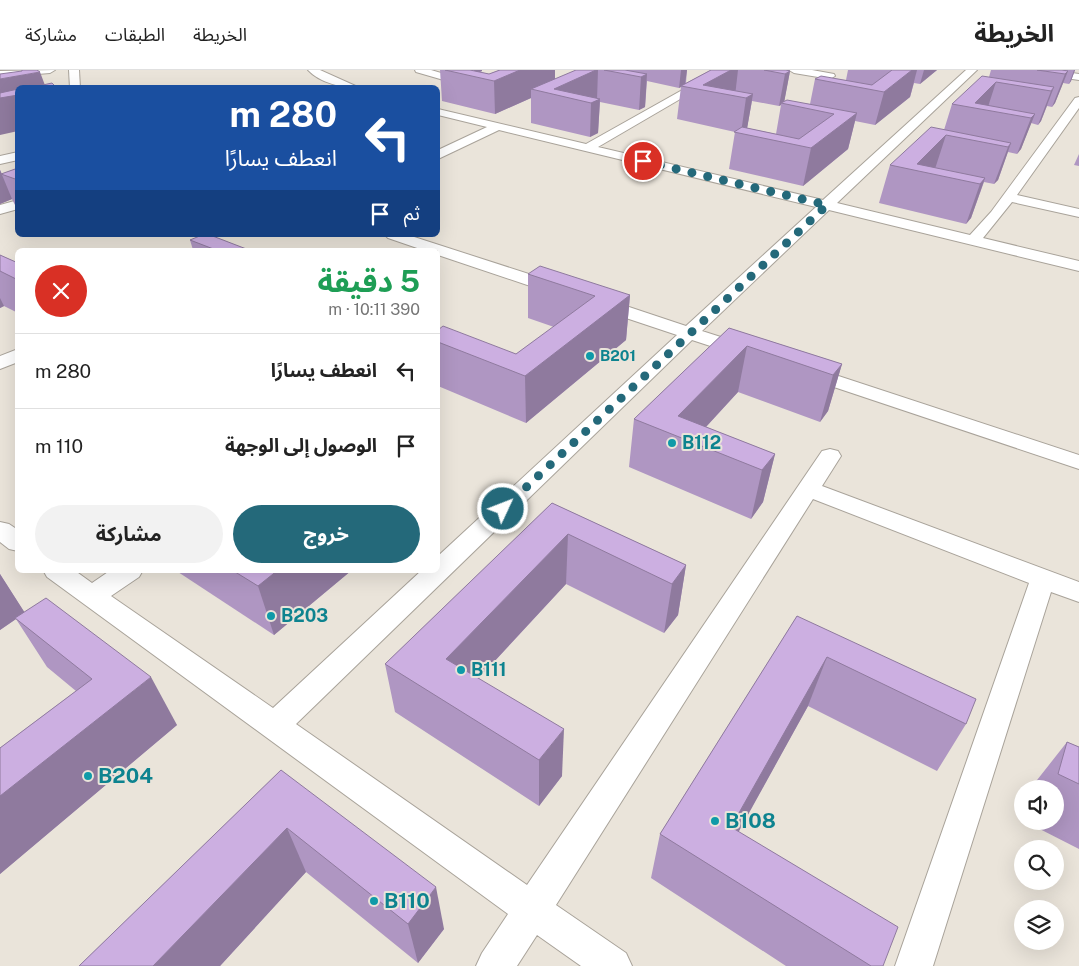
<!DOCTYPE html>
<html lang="ar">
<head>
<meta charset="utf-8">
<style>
	:root { --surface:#fff; --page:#f2f2f2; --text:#222; --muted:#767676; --line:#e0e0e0; --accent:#24697a }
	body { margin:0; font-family:"Public Sans","Noto Sans Arabic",sans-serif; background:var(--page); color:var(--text); direction:rtl; height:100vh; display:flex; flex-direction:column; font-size:19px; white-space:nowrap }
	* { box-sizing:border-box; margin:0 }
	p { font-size:16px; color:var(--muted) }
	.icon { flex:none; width:28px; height:28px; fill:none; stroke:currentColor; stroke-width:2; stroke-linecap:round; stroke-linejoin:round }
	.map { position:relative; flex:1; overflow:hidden; direction:ltr }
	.drawer { position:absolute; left:15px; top:178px; width:425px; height:325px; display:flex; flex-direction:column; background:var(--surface); border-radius:8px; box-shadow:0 5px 20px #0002; direction:rtl }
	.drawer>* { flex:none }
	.banner { position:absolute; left:15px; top:15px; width:425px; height:152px; border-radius:8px; box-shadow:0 5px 20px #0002; direction:rtl; background:#1a4fa0; color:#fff; overflow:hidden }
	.fabs { position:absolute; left:1014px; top:710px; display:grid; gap:10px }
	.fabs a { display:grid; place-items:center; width:50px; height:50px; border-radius:50%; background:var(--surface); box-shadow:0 5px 20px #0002; font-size:25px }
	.pin { position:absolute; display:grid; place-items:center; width:42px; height:42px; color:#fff; margin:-21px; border:2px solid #fff; border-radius:50%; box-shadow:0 1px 5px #0007 }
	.me { position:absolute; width:55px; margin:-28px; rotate:47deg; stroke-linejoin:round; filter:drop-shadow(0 0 4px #0008) }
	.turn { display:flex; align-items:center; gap:18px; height:105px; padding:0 20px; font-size:22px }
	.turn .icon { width:65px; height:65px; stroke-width:2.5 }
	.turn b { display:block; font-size:35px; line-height:42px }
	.then { display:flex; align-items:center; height:48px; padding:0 20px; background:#0003; gap:10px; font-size:19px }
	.round { display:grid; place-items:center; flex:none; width:52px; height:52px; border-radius:26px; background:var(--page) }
	.head { display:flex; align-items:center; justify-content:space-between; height:85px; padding:0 20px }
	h1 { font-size:30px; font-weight:700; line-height:38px; color:#1e9e55 }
	.cta { display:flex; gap:10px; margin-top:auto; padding:10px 20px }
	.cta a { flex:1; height:58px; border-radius:30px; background:var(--accent); color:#fff; font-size:20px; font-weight:700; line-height:58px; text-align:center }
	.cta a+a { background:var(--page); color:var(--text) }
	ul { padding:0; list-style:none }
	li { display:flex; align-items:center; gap:15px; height:75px; padding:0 20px; border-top:1px solid var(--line) }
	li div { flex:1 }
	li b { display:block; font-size:19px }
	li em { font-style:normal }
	header { display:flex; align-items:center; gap:30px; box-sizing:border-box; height:70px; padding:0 25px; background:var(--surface); border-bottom:1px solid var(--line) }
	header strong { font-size:24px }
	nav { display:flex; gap:28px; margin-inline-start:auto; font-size:18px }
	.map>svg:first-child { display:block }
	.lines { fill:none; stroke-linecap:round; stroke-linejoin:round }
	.street-casing { stroke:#a9a39a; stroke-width:2 }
	.street { fill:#fff; fill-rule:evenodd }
	.wall { fill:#af96c2; fill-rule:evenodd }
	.shaded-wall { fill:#8f7a9e }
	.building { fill:#ccafe1; stroke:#8f7a9e }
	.route { stroke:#24697a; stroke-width:9; stroke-dasharray:0 16.2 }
	.culture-dot { fill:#0f9aa8; stroke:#eae4da; stroke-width:2 }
	.labels { text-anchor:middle; stroke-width:4; stroke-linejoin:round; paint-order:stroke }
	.far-culture-label { font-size:15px; font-weight:bold; fill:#0d838f; stroke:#eae4da; text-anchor:start }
	.culture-label { font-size:18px; font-weight:bold; fill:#0d838f; stroke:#eae4da; text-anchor:start }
	.near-culture-label { font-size:21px; font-weight:bold; fill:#0d838f; stroke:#eae4da; text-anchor:start }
</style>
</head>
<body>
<header>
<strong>الخريطة</strong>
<nav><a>الخريطة</a><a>الطبقات</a><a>مشاركة</a></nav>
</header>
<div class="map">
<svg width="1079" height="896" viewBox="0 0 1079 896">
	<rect width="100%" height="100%" fill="#eae4da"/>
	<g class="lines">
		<defs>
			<g id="street">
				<path d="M 55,0 L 50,3 L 0,7 L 0,1 Z"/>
				<path d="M 69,0 L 79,0 L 80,18 L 70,18 Z"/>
				<path d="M 308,0 L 320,0 L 360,18 C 343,18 320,13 308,0 Z"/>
				<path d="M 415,0 L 431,0 L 458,8 L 459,10 L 454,13 L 416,2 Z"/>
				<path d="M 718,0 L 730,0 L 598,77 L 823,130 L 966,0 L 977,0 L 837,133 L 970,165 L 991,142 L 1075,28 L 1079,27 L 1079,38 L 1017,125 L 1079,139 L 1079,147 L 1012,132 L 983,168 L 1079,191 L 1079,201 L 829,140 L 702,261 L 752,277 L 754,281 L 752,285 L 745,287 L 738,285 L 692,270 L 296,654 L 527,815 L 822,381 L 830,379 L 838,381 L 841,386 L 822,416 L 1079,512 L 1079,532 L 1051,522 L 933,896 L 895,896 L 1029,513 L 813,429 L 556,835 L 626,883 L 632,896 L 581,896 L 537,865 L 517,896 L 476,896 L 482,883 L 508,844 L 47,507 L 43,500 L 74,500 L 92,513 L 111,500 L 143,500 L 139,507 L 111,526 L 273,638 L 422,500 L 438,500 L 438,486 L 677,265 L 593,237 L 590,233 L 593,229 L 599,228 L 605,229 L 686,256 L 816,137 L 499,60 L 438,89 L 438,80 L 487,57 L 438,45 L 438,39 L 586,74 Z"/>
				<path d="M 789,0 L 812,0 L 834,4 L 835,6 L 830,9 L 794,3 Z"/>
				<path d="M 1026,0 L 1052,0 L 1079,4 L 1079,10 L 1031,3 Z"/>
				<path d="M 18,82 L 18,90 L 0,94 L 0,86 Z"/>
				<path d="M 18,130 L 18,139 L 0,144 L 0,135 Z"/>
				<path d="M 385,165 L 408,165 L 563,215 L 565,219 L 563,223 L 551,223 L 438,185 L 438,180 L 423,180 L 388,168 Z"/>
				<path d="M 18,279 L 18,292 L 0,299 L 0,286 Z"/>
				<path d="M 805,295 L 1079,385 L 1079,399 L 798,305 L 795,301 L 798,297 Z"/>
				<path d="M 0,452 L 9,454 L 18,460 L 18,481 L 9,479 L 0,472 Z"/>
			</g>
		</defs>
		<use href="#street" class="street-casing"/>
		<use href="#street" class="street"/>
	</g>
	<g class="wall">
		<path d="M 440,0 L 482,0 L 482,1 L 480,2 L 489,4 L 499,0 L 555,0 L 555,9 L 598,0 L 687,0 L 686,13 L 711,0 L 786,0 L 790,1 L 784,32 L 810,34 L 815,9 L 846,10 L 848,0 L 937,0 L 920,14 L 914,13 L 910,27 L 875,55 L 855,51 L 848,79 L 803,116 L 729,99 L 735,62 L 677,49 L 681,17 L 679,18 L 647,11 L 645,37 L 639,40 L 600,32 L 598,63 L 590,67 L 531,53 L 531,28 L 495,44 L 442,31 ZM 752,31 L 779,36 L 781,35 L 776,64 L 747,58 Z"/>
		<path d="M 991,0 L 1075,0 L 1071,11 L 1069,14 L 1063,13 L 1055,33 L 1052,37 L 1047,36 L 1041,51 L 1038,55 L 1031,53 L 1021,79 L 1017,84 L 1008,82 L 998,110 L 994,114 L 984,112 L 971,148 L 966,154 L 879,133 L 890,95 L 944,60 L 952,34 L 989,7 Z"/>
		<path d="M 1079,84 L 1079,96 L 1074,95 Z"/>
		<path d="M 18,98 L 18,141 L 12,129 L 0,134 L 0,100 L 2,104 Z"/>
		<path d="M 190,170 L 249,180 L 193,180 Z"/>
		<path d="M 0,185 L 18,193 L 18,243 L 4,236 L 0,238 Z"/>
		<path d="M 528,204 L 630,225 L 626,270 L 526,353 L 438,316 L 438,260 L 516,284 L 554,257 L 528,248 Z"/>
		<path d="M 729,258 L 842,294 L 828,341 L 820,352 L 738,322 L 706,357 L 775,384 L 763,432 L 751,449 L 629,397 L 634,349 Z"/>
		<path d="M 552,433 L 686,495 L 678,545 L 664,563 L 566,514 L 479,608 L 562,706 L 539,736 L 395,642 L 385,594 Z"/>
		<path d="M 175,500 L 352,500 L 274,565 Z"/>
		<path d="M 0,504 L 24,542 L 177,655 L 0,804 L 0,678 L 76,621 L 47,597 L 16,549 L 0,560 Z"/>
		<path d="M 797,546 L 966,654 L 937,701 L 808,636 L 738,762 L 883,896 L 786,896 L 651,808 L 660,764 Z"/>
		<path d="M 1067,672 L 1079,677 L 1079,779 L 1024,751 L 1055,751 L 1055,719 L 1030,719 Z"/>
		<path d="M 281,700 L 444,859 L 418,893 L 306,802 L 220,896 L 79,896 Z"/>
	</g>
	<g class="shaded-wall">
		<path d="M 474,0 L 482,0 L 482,1 L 474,4 Z"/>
		<path d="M 520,0 L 555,0 L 555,17 L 531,19 L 531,28 L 495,44 L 494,11 Z"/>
		<path d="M 596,0 L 598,0 L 597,30 L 600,29 L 598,63 L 590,67 L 591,33 L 554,19 Z"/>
		<path d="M 681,0 L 687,0 L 685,14 L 681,16 L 681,17 L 679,18 Z"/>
		<path d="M 731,0 L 738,0 L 735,26 L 703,15 Z"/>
		<path d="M 912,0 L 917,0 L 910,27 L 875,55 L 884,22 Z"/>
		<path d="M 924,0 L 937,0 L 920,14 Z"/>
		<path d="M 1074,0 L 1075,0 L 1071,11 L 1069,14 Z"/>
		<path d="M 790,1 L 784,33 L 781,33 L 781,35 L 779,36 L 785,4 Z"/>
		<path d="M 1068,1 L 1055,33 L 1052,37 L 1065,4 Z"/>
		<path d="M 40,2 L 46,18 L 18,18 L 18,61 L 0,65 L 0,9 Z"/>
		<path d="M 647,4 L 645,37 L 639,40 L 641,7 Z"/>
		<path d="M 996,12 L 987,40 L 975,33 Z"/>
		<path d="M 1054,17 L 1041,51 L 1038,55 L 1051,21 Z"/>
		<path d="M 753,24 L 747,59 L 741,63 L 746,28 Z"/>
		<path d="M 857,43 L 848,79 L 803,116 L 811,78 Z"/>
		<path d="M 1035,44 L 1021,79 L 1017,84 L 1031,48 Z"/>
		<path d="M 946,65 L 934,102 L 917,94 Z"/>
		<path d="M 1011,73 L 998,110 L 994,114 L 1008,77 Z"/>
		<path d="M 0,100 L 12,129 L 0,134 Z"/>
		<path d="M 985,108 L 971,148 L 966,154 L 980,114 Z"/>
		<path d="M 630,225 L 626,270 L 526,353 L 525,306 Z"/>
		<path d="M 0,228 L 4,236 L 0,238 Z"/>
		<path d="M 747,276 L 738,322 L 692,372 L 678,346 Z"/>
		<path d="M 842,294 L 828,341 L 820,352 L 833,305 Z"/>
		<path d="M 775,384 L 763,432 L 751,449 L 762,400 Z"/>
		<path d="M 438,415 L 439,428 L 438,429 Z"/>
		<path d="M 568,464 L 566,514 L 453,636 L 446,589 Z"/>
		<path d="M 686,495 L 678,545 L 664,563 L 672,514 Z"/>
		<path d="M 278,500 L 352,500 L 274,565 L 258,516 Z"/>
		<path d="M 0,504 L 25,543 L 15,548 L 16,549 L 0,560 Z"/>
		<path d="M 827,587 L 808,636 L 717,801 L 731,757 Z"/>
		<path d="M 151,607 L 177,655 L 0,804 L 0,726 Z"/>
		<path d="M 564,659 L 562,706 L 539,736 L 539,690 Z"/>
		<path d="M 287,758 L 306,802 L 220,896 L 153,896 Z"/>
		<path d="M 436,817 L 444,859 L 418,893 L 408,854 Z"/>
	</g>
	<g class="building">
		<path d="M 22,0 L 37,0 L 40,2 L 0,9 L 0,4 L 22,1 Z"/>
		<path d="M 445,0 L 470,0 L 489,4 L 500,0 L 520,0 L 494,11 Z"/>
		<path d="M 576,0 L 596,0 L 554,19 L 600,29 L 591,33 L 531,19 Z"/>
		<path d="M 604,0 L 625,0 L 647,4 L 641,7 Z"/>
		<path d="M 711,0 L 731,0 L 703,15 L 753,24 L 746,28 L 681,16 Z"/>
		<path d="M 764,0 L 786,0 L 790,1 L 785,4 Z"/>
		<path d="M 892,0 L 912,0 L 884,22 L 815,9 L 821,6 L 872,15 Z"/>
		<path d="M 1037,0 L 1062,0 L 1068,1 L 1065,4 Z"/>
		<path d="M 982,6 L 1054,17 L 1051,21 L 996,12 L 975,33 L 1035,44 L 1031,48 L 952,34 Z"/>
		<path d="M 52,13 L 57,18 L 29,18 Z"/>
		<path d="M 18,19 L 18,25 L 0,28 L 0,23 Z"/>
		<path d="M 787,30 L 857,43 L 811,78 L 734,62 L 742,57 L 799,69 L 834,44 L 781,33 Z"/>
		<path d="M 931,57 L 1011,73 L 1008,77 L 946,65 L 917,94 L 985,108 L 980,114 L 890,95 Z"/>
		<path d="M 18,98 L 18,110 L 1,104 Z"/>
		<path d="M 202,165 L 210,165 L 249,180 L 216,180 L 190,170 Z"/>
		<path d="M 0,185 L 18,193 L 18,210 L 0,201 Z"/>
		<path d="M 540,196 L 630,225 L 525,306 L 438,272 L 438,260 L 443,256 L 516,284 L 595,226 L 528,204 Z"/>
		<path d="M 729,258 L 842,294 L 833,305 L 747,276 L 678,346 L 775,384 L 762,400 L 634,349 Z"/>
		<path d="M 552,433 L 686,495 L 672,514 L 568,464 L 446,589 L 564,659 L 539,690 L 385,594 Z"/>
		<path d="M 232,500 L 278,500 L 258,516 Z"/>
		<path d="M 46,528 L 151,607 L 0,726 L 0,678 L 92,609 L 15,548 Z"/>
		<path d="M 797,546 L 976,629 L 966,654 L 827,587 L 731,757 L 898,857 L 883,896 L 871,896 L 660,764 Z"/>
		<path d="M 1067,672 L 1079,677 L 1079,714 L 1058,704 Z"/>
		<path d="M 281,700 L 436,817 L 408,854 L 287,758 L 153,896 L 79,896 Z"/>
	</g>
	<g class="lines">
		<path class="route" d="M 503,439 L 827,135 L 643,91"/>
	</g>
	<g class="culture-dot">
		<circle cx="590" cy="286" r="5"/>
		<circle cx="672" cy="373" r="5"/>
		<circle cx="271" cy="546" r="5"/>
		<circle cx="461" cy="600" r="5"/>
		<circle cx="88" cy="706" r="5"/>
		<circle cx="715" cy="751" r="5"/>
		<circle cx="374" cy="831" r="5"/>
	</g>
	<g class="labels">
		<g class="far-culture-label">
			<text x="600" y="291">B201</text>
		</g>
		<g class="culture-label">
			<text x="682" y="379">B112</text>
			<text x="281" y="552">B203</text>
			<text x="471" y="606">B111</text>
		</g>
		<g class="near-culture-label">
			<text x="98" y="713">B204</text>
			<text x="725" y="758">B108</text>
			<text x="384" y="838">B110</text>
		</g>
	</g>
</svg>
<div class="fabs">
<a><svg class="icon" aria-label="sound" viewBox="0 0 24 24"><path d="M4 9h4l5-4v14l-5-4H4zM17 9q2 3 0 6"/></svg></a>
<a><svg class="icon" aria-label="search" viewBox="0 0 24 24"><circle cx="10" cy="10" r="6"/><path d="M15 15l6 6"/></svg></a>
<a><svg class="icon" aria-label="layers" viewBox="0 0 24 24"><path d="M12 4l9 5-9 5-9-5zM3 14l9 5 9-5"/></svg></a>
</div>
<div class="pin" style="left:643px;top:91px;background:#d93025"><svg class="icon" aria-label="arrive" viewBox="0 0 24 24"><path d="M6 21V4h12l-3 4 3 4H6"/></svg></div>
<svg class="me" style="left:503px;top:439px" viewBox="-20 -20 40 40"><circle r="17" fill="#24697a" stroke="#fff" stroke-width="3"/><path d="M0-11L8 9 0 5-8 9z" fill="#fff"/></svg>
<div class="banner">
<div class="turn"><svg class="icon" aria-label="left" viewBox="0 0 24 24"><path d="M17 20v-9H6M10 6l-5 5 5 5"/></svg><div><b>280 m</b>انعطف يسارًا</div></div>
<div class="then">ثم<svg class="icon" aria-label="arrive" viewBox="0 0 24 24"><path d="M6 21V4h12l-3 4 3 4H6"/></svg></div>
</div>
<section class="drawer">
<div class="head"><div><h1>5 دقيقة</h1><p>390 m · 10:11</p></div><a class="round" style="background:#d93025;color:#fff"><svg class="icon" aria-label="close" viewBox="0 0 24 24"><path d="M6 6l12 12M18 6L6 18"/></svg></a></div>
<ul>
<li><svg class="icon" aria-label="left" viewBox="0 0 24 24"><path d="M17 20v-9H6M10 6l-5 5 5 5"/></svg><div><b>انعطف يسارًا</b></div><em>280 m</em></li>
<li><svg class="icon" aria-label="arrive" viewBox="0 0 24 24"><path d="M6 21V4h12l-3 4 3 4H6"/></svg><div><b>الوصول إلى الوجهة</b></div><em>110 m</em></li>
</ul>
<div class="cta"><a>خروج</a><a>مشاركة</a></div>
</section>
</div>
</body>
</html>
